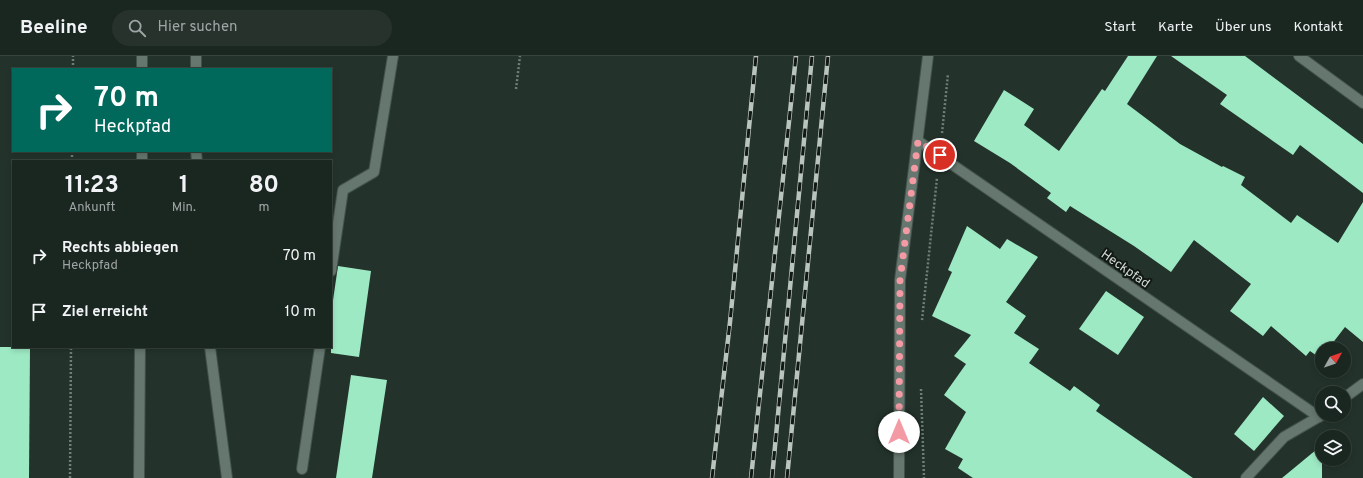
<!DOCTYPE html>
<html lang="de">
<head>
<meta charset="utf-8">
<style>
	:root { --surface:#1a2620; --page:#27322d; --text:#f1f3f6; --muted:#9fa5a5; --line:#38433e }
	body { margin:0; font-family:Overpass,sans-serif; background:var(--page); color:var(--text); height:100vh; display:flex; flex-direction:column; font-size:15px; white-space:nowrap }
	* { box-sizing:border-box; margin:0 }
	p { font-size:13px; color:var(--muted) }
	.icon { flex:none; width:22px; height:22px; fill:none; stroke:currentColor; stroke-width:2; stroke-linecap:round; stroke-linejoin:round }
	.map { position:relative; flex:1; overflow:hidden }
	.drawer { position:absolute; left:12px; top:104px; width:320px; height:188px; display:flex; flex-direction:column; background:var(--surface); border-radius:0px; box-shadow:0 2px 6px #0003,0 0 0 1px var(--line) }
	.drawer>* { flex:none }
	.guide { position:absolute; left:12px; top:12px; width:320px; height:84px; border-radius:0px; box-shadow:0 2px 6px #0003,0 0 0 1px var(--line); background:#00695c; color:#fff; overflow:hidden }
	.needle { width:26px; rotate:50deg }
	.buttons { position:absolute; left:1315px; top:286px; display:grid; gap:8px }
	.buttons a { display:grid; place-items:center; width:36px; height:36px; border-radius:50%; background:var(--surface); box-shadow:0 2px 6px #0003,0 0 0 1px var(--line); font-size:20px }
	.pin { position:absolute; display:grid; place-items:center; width:34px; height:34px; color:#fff; margin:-17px; border:2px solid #fff; border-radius:50%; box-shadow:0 1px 4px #0007 }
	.me { position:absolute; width:44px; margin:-22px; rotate:0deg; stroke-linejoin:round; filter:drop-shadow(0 0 3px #0008) }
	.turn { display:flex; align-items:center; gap:14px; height:84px; padding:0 16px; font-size:18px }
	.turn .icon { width:52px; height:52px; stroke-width:2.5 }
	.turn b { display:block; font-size:28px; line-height:34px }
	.eta { display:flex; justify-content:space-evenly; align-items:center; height:68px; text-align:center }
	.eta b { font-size:24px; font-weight:700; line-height:28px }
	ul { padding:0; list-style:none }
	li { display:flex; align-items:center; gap:12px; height:56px; padding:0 16px }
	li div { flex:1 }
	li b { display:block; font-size:15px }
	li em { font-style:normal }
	header { display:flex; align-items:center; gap:24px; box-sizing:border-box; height:56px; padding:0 20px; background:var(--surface); border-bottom:1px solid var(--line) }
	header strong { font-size:19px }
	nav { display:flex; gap:22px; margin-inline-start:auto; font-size:14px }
	.search { width:280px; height:36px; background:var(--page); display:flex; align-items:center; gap:10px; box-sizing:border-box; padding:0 14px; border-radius:22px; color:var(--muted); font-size:15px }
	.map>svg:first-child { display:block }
	.building { fill:#9de9c4 }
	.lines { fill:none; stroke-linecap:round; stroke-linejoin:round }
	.lane-casing { stroke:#43514b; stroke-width:12 }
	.street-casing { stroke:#43514b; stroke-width:12 }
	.path { stroke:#707e77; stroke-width:2.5; stroke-dasharray:2 2; stroke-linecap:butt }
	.lane { stroke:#65776e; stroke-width:10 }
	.street { stroke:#65776e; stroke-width:10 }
	.rail-casing { stroke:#b9c4bf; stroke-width:4.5 }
	.rail { stroke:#121915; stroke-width:3; stroke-dasharray:9; stroke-linecap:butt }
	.route { stroke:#f49aa4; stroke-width:7; stroke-dasharray:0 12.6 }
	.labels { text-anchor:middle; stroke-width:4; stroke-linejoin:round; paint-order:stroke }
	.street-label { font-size:13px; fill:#d2dcd7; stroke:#121915 }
</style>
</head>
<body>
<header>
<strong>Beeline</strong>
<div class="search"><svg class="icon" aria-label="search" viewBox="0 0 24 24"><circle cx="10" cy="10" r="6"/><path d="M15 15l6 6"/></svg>Hier suchen</div>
<nav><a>Start</a><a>Karte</a><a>Über uns</a><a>Kontakt</a></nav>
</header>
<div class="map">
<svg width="1363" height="422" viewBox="0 0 1363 422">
	<rect width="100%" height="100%" fill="#23332b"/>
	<g class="building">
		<path d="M 1128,0 L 1157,0 L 1127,48 L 1180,88 L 1222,111 L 1223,110 L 1245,121 L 1241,129 L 1291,167 L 1297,159 L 1338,187 L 1363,146 L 1363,286 L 1345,271 L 1328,293 L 1322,293 L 1322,300 L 1320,302 L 1310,295 L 1306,300 L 1271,270 L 1263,280 L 1230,255 L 1251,228 L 1194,184 L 1171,216 L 1134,190 L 1070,150 L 1066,156 L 1047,142 L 1051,137 L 1010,107 L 974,85 L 1004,34 L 1034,53 L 1024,69 L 1059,95 L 1102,33 L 1105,35 Z"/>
		<path d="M 1171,0 L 1245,0 L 1363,88 L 1363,137 L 1300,89 L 1293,99 L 1220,48 L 1227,39 Z"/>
		<path d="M 967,170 L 1000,193 L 1007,183 L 1038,201 L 1006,246 L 1026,260 L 1014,277 L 1039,293 L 1029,307 L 1070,335 L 1074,330 L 1100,349 L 1096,355 L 1193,422 L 973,422 L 958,412 L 963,403 L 945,393 L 966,356 L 944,339 L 966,308 L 954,300 L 971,279 L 932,260 L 952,216 L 948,214 Z"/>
		<path d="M 338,210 L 371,215 L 359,301 L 331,297 L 331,258 Z"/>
		<path d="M 1106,235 L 1144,261 L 1118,299 L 1079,273 Z"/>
		<path d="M 0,291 L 30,291 L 29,422 L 0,422 Z"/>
		<path d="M 351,319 L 387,324 L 372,422 L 336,422 Z"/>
		<path d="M 1263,341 L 1284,360 L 1254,395 L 1234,378 Z"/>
		<path d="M 1322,389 L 1322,422 L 1282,422 Z"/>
	</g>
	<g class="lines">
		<defs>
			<g id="lane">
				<path d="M 196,0 L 196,13"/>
				<path d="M 142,13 L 142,0"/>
				<path d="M 196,95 L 197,105"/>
				<path d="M 142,105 L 142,95"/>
				<path d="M 331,215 L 343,134 L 374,116 L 393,0"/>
				<path d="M 210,291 L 227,422"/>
				<path d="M 302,413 L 320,291"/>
				<path d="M 139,422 L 140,291"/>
			</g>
			<g id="street">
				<path d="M 1299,0 L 1363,47"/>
				<path d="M 918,85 L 1319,361"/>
				<path d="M 1344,342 L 1363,328"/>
				<path d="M 899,422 L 900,224 L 928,0"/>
				<path d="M 1246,422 L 1284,381 L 1322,359"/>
			</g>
		</defs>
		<use href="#lane" class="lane-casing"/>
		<use href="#street" class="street-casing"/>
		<g class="path">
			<path d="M 73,13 L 73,0"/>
			<path d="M 516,33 L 520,0"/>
			<path d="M 942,77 L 948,18"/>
			<path d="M 72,105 L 72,95"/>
			<path d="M 922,264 L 937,122"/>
			<path d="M 921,333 L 924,422"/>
			<path d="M 70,422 L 71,291"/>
		</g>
		<use href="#lane" class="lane"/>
		<use href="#street" class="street"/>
		<defs>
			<g id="rail">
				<path d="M 712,422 L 730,266 L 756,0"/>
				<path d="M 751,422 L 796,0"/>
				<path d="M 772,422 L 812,0"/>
				<path d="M 787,422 L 828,0"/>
			</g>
		</defs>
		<use href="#rail" class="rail-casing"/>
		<use href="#rail" class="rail"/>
	</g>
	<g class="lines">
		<path class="route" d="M 899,376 L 900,224 L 918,85 L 940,99"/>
	</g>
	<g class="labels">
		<g class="street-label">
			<text transform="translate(1126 212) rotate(35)" y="5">Heckpfad</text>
		</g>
	</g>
</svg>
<div class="buttons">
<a><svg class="needle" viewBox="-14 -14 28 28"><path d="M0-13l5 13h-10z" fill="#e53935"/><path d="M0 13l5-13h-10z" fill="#9fa5a5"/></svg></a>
<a><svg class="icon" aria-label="search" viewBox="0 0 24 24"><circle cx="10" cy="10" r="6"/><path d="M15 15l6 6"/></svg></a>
<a><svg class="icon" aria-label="layers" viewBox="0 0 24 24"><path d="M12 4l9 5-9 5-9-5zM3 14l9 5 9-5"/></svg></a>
</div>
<div class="pin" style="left:940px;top:99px;background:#d93025"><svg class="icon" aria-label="arrive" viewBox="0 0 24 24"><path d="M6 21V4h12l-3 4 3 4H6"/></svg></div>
<svg class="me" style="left:899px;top:376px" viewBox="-20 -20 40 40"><circle r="19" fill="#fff"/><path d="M0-13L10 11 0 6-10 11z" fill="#f49aa4"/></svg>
<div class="guide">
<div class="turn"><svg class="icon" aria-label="right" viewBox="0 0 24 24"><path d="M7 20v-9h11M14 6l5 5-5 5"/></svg><div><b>70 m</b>Heckpfad</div></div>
</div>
<section class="drawer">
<div class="eta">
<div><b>11:23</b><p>Ankunft</p></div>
<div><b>1</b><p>Min.</p></div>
<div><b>80</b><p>m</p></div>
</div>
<ul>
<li><svg class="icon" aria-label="right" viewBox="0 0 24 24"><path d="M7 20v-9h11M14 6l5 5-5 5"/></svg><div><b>Rechts abbiegen</b><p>Heckpfad</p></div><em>70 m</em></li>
<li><svg class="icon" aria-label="arrive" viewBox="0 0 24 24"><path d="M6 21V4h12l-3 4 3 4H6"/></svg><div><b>Ziel erreicht</b></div><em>10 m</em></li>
</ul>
</section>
</div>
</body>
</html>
